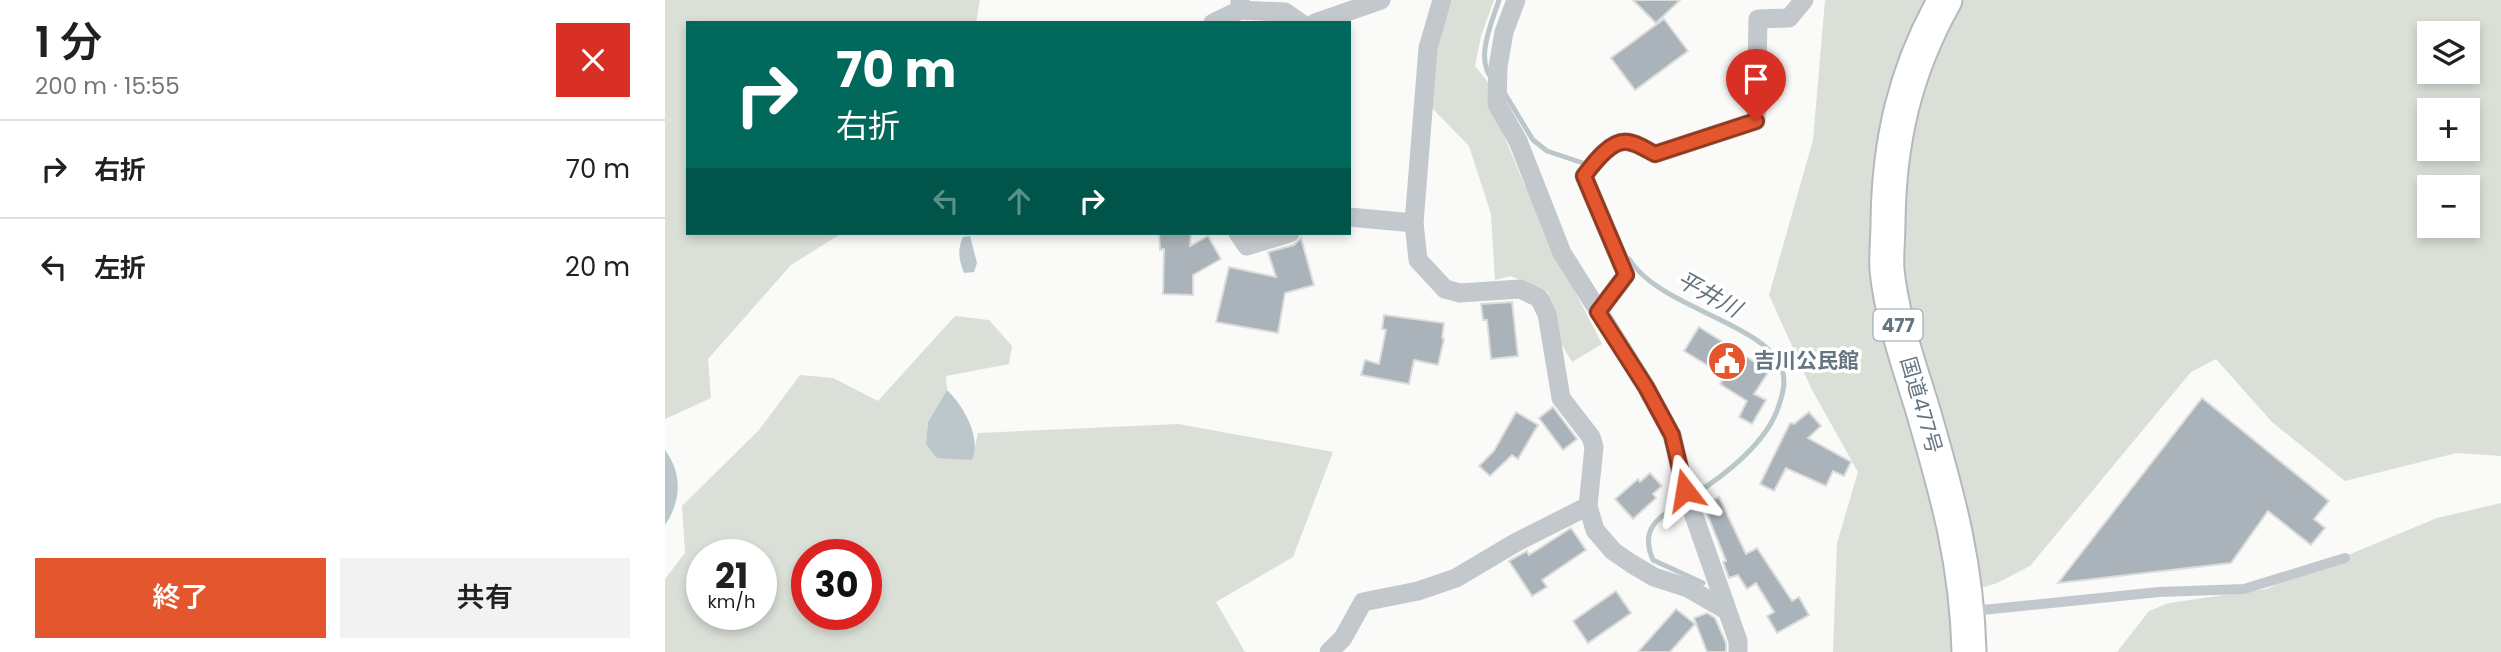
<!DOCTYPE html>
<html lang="ja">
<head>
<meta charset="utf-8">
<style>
	:root { --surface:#fff; --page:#f2f2f2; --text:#202124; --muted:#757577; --line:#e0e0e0; --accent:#e4572e }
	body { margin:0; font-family:Poppins,"Noto Sans JP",sans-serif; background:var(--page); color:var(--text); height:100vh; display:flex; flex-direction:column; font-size:26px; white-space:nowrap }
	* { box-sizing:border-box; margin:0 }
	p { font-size:23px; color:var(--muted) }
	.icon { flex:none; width:38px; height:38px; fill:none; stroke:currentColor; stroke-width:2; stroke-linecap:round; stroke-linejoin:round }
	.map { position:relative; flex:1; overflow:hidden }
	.side { display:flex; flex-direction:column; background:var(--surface); width:665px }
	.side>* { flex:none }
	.guide { position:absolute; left:21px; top:21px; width:665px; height:214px; border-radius:0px; box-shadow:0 4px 10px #0003; background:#00695c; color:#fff; overflow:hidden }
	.fabs { position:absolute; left:1752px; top:21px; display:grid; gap:14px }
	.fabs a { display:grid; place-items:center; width:63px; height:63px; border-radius:0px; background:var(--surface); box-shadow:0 4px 10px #0003; font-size:35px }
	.speed { position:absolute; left:21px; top:539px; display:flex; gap:14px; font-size:35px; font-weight:700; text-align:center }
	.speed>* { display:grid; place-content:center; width:91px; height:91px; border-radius:50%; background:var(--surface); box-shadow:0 4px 10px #0003; line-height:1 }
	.speed small { font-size:18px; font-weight:400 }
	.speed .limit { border:10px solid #d22; background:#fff; color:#111 }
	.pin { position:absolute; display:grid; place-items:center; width:60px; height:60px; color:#fff; margin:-72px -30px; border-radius:50% 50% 50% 0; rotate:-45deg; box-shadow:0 0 7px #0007 }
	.pin .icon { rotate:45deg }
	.me { position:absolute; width:77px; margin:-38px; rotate:346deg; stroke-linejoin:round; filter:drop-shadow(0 0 5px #0008) }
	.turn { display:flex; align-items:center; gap:24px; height:147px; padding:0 35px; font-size:32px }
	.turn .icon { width:91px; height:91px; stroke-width:2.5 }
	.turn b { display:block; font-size:49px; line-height:60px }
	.lanes { display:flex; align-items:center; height:66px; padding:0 35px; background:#0003; justify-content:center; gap:35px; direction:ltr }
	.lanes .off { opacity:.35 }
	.round { display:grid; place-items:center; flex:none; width:74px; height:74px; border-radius:0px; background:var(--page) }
	.overview { display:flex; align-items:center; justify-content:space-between; height:119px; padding:0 35px }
	h1 { font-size:42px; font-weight:600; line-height:52px }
	.primary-button { display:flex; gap:14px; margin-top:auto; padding:14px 35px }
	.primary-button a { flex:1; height:80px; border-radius:0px; background:var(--accent); color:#fff; font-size:28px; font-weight:600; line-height:80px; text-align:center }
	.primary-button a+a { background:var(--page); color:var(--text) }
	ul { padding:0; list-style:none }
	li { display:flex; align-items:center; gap:21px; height:98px; padding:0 35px; border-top:2px solid var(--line) }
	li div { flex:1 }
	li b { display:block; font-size:26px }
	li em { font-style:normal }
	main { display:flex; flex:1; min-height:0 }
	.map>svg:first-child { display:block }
	.green { fill:#dadfd7; fill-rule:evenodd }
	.water { fill:#bbc7cb }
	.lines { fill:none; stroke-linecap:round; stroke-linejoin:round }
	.stream { stroke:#bbc7cb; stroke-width:5 }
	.building { fill:#aab3b9; stroke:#dcdcda; stroke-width:2 }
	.trunk-casing { stroke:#b4b9bd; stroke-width:37 }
	.service { stroke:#c3c8cc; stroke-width:10 }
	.minor { stroke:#c3c8cc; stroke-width:19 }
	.trunk { stroke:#fff; stroke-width:33 }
	.route-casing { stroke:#94391e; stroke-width:18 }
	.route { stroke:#e4572e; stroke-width:12 }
	.labels { text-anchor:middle; stroke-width:7; stroke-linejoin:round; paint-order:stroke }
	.shield { fill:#fff; stroke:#939fa8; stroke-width:2 }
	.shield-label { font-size:19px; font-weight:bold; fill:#657683 }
	.poi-label { font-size:21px; font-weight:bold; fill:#657683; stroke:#fff; text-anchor:start }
	.street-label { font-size:21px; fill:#657683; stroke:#fff }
	.water-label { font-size:23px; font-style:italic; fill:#60757c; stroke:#fff }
</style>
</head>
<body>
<main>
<section class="side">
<div class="overview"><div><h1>1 分</h1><p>200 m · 15:55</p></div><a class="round" style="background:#d93025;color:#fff"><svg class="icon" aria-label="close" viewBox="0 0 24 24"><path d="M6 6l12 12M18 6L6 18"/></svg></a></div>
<ul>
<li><svg class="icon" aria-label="right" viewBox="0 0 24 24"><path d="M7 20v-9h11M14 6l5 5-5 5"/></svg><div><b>右折</b></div><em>70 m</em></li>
<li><svg class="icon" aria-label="left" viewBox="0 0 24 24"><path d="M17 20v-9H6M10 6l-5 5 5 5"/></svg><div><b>左折</b></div><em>20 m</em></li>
</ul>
<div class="primary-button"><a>終了</a><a>共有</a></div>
</section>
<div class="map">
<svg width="1836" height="652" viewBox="0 0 1836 652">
	<rect width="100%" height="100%" fill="#fafaf8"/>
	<g class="green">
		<path d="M 0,0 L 315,0 L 311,23 L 23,23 L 23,233 L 177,233 L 126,265 L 43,359 L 46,398 L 0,419 Z"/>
		<path d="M 787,0 L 829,0 L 816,36 L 810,66 L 826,86 L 825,102 L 860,186 L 865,189 L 886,245 L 937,344 L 907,362 L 891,335 L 883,292 L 846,276 L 830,280 L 826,214 L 804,146 L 766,107 L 768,63 Z"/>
		<path d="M 1160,0 L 1836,0 L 1836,456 L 1792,453 L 1680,481 L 1607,422 L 1551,359 L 1526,372 L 1365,566 L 1332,583 L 1290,596 L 1287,652 L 1168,652 L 1172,543 L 1193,472 L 1147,390 L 1104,295 L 1148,140 ZM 1764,33 L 1802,33 L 1802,72 L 1764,72 ZM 1764,110 L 1802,110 L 1802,149 L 1764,149 ZM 1764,187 L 1802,187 L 1802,226 L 1764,226 Z"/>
		<path d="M 290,316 L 324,320 L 347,346 L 344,364 L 281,376 L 282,390 L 263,422 L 261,444 L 307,460 L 313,433 L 513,424 L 668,452 L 628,557 L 551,602 L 580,652 L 0,652 L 0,579 L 20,553 L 17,506 L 94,430 L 135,375 L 168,378 L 213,401 ZM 37,555 L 96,555 L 96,614 L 37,614 ZM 142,555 L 201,555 L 201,614 L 142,614 Z"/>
		<path d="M 1836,503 L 1836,652 L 1452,652 L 1484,611 L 1504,603 L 1601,589 L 1772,518 Z"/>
	</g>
	<g class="water">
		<path d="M 305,236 L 312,263 L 309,272 L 299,273 C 294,260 292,250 298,237 Z"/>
		<path d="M 282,390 C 298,405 317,438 307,460 L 272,458 L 261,444 L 263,422 Z"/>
		<path d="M 0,450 C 18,474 16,502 0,525 Z"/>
	</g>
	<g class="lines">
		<g class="stream">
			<path d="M 828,80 C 809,60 827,22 834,0"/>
			<path d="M 837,89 L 868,140 L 882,151 L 921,164"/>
			<path d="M 964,259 C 994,308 1101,323 1117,369 C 1121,382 1118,393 1114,405 C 1103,442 1059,476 1027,496"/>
			<path d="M 1019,501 C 994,517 974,528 988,560 L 1038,583"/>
		</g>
	</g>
	<g class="building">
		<path d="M 968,0 L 1015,0 L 991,23 Z"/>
		<path d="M 999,19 L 1023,51 L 970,90 L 946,58 Z"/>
		<path d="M 494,233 L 526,233 L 525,246 L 543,236 L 556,259 L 528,275 L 528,295 L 498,294 L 499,249 L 495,250 Z"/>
		<path d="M 636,238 L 649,285 L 620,293 L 613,333 L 551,322 L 564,267 L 611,277 L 603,252 L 629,245 Z"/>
		<path d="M 847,302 L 853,356 L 826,359 L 822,320 L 818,320 L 816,304 Z"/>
		<path d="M 719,315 L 779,323 L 777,338 L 779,339 L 773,365 L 749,360 L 744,384 L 696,375 L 700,360 L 714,364 L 721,330 L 717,329 Z"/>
		<path d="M 1034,327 L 1104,371 L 1089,394 L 1101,400 L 1087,424 L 1074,417 L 1082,401 L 1055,384 L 1060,376 L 1019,351 Z"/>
		<path d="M 1537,398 L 1664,501 L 1649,519 L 1660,528 L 1646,545 L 1603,511 L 1566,563 L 1393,583 Z"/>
		<path d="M 888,407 L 912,439 L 898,450 L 874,418 Z"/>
		<path d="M 851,412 L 873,425 L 853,459 L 847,455 L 825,476 L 814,466 L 829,451 Z"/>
		<path d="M 1144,412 L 1156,426 L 1143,438 L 1186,462 L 1179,476 L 1168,471 L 1161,486 L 1121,468 L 1109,491 L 1095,484 L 1125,423 L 1129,424 Z"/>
		<path d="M 985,473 L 997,486 L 988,494 L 991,498 L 968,519 L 950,499 L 973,479 L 975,482 Z"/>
		<path d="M 1054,497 L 1081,554 L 1092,548 L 1127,601 L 1134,597 L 1144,615 L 1112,633 L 1102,616 L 1109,612 L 1091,583 L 1082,589 L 1073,575 L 1064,578 L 1058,562 L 1061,561 L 1038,504 Z"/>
		<path d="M 906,528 L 921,550 L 877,580 L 882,587 L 867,596 L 844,561 L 862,551 L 864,555 Z"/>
		<path d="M 951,591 L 966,613 L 923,643 L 908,621 Z"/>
		<path d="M 1011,609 L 1030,624 L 1005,652 L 973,652 Z"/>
		<path d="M 1042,613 L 1050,618 L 1061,643 L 1061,652 L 1042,652 L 1029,618 Z"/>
	</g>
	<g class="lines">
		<defs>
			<path id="trunk" d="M 1280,0 C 1240,71 1224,141 1223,222 C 1223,238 1221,255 1222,270 C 1227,319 1245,367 1259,414 C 1283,497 1302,564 1304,652"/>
		</defs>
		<use href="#trunk" class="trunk-casing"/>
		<path class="service" d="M 1307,611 L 1494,592 L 1579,589 L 1680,558"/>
		<g class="minor">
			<path d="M 777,0 L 763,48 L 749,223 L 753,260 L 780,289 L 795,293 L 855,289 L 874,298 L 882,314 L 896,398 L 926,437 L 929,447 L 923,506 L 930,530 L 948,551 L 967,564 L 989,577 L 1023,588 L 1061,610"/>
			<path d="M 851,0 L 839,32 L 833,67 L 832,104 L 853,141 L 897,253 L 981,387 L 1007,435 L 1020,490 L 1073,641 L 1073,652"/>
			<path d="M 575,10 L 620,12 L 636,23"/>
			<path d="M 548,23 L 575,10 L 575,0"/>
			<path d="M 650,23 L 716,0"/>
			<path d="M 684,217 L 749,223"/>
			<path d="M 573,233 L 582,246 L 625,233"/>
			<path d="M 933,312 L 961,275 L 919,176 C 928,164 946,139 963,142 C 972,143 982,150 990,154 L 1091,121 L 1093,19 L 1124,18 L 1139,0"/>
			<path d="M 664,652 L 678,638 L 698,602 L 753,591 L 791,578 L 850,543 L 923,506"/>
		</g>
		<use href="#trunk" class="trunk"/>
	</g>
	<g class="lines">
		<defs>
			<path id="route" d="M 1020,490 L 1007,435 L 981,387 L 933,312 L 961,275 L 919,176 C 928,164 946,139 963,142 C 972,143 982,150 990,154 L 1091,121"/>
		</defs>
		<use href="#route" class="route-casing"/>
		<use href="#route" class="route"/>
	</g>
	<defs>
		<symbol id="civic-disc" viewBox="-11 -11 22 22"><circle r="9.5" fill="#e4572e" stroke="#fff"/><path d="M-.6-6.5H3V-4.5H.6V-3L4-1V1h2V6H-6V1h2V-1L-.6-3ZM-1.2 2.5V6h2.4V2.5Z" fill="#fff"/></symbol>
	</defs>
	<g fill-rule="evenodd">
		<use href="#civic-disc" x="1040" y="339" width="44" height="44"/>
	</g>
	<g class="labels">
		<rect class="shield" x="1208.5" y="309.5" width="49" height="31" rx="5"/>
		<g class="shield-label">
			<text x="1233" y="332">477</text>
		</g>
		<g class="poi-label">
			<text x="1089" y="368">吉川公民館</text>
		</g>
		<g class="street-label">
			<text transform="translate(1256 405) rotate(74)" y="7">国道477号</text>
		</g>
		<g class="water-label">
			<text transform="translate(1044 294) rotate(29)" y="8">平井川</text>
		</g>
	</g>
</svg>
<div class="fabs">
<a><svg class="icon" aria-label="layers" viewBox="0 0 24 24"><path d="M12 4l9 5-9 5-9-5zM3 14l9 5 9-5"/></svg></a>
<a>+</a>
<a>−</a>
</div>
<div class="speed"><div>21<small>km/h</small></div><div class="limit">30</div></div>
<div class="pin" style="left:1091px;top:121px;background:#d93025"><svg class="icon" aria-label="arrive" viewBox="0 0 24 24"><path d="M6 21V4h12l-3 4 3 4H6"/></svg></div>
<svg class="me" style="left:1020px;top:490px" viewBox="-20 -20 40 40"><path d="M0-17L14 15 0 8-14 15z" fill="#e4572e" stroke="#fff" stroke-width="4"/></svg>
<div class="guide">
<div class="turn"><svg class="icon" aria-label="right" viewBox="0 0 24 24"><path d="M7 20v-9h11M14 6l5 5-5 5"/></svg><div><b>70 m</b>右折</div></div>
<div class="lanes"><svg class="icon off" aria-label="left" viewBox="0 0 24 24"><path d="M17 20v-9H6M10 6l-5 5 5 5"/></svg><svg class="icon off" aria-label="ahead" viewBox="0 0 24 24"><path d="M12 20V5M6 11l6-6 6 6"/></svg><svg class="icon" aria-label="right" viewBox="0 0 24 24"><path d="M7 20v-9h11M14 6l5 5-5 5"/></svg></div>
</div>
</div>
</main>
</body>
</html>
